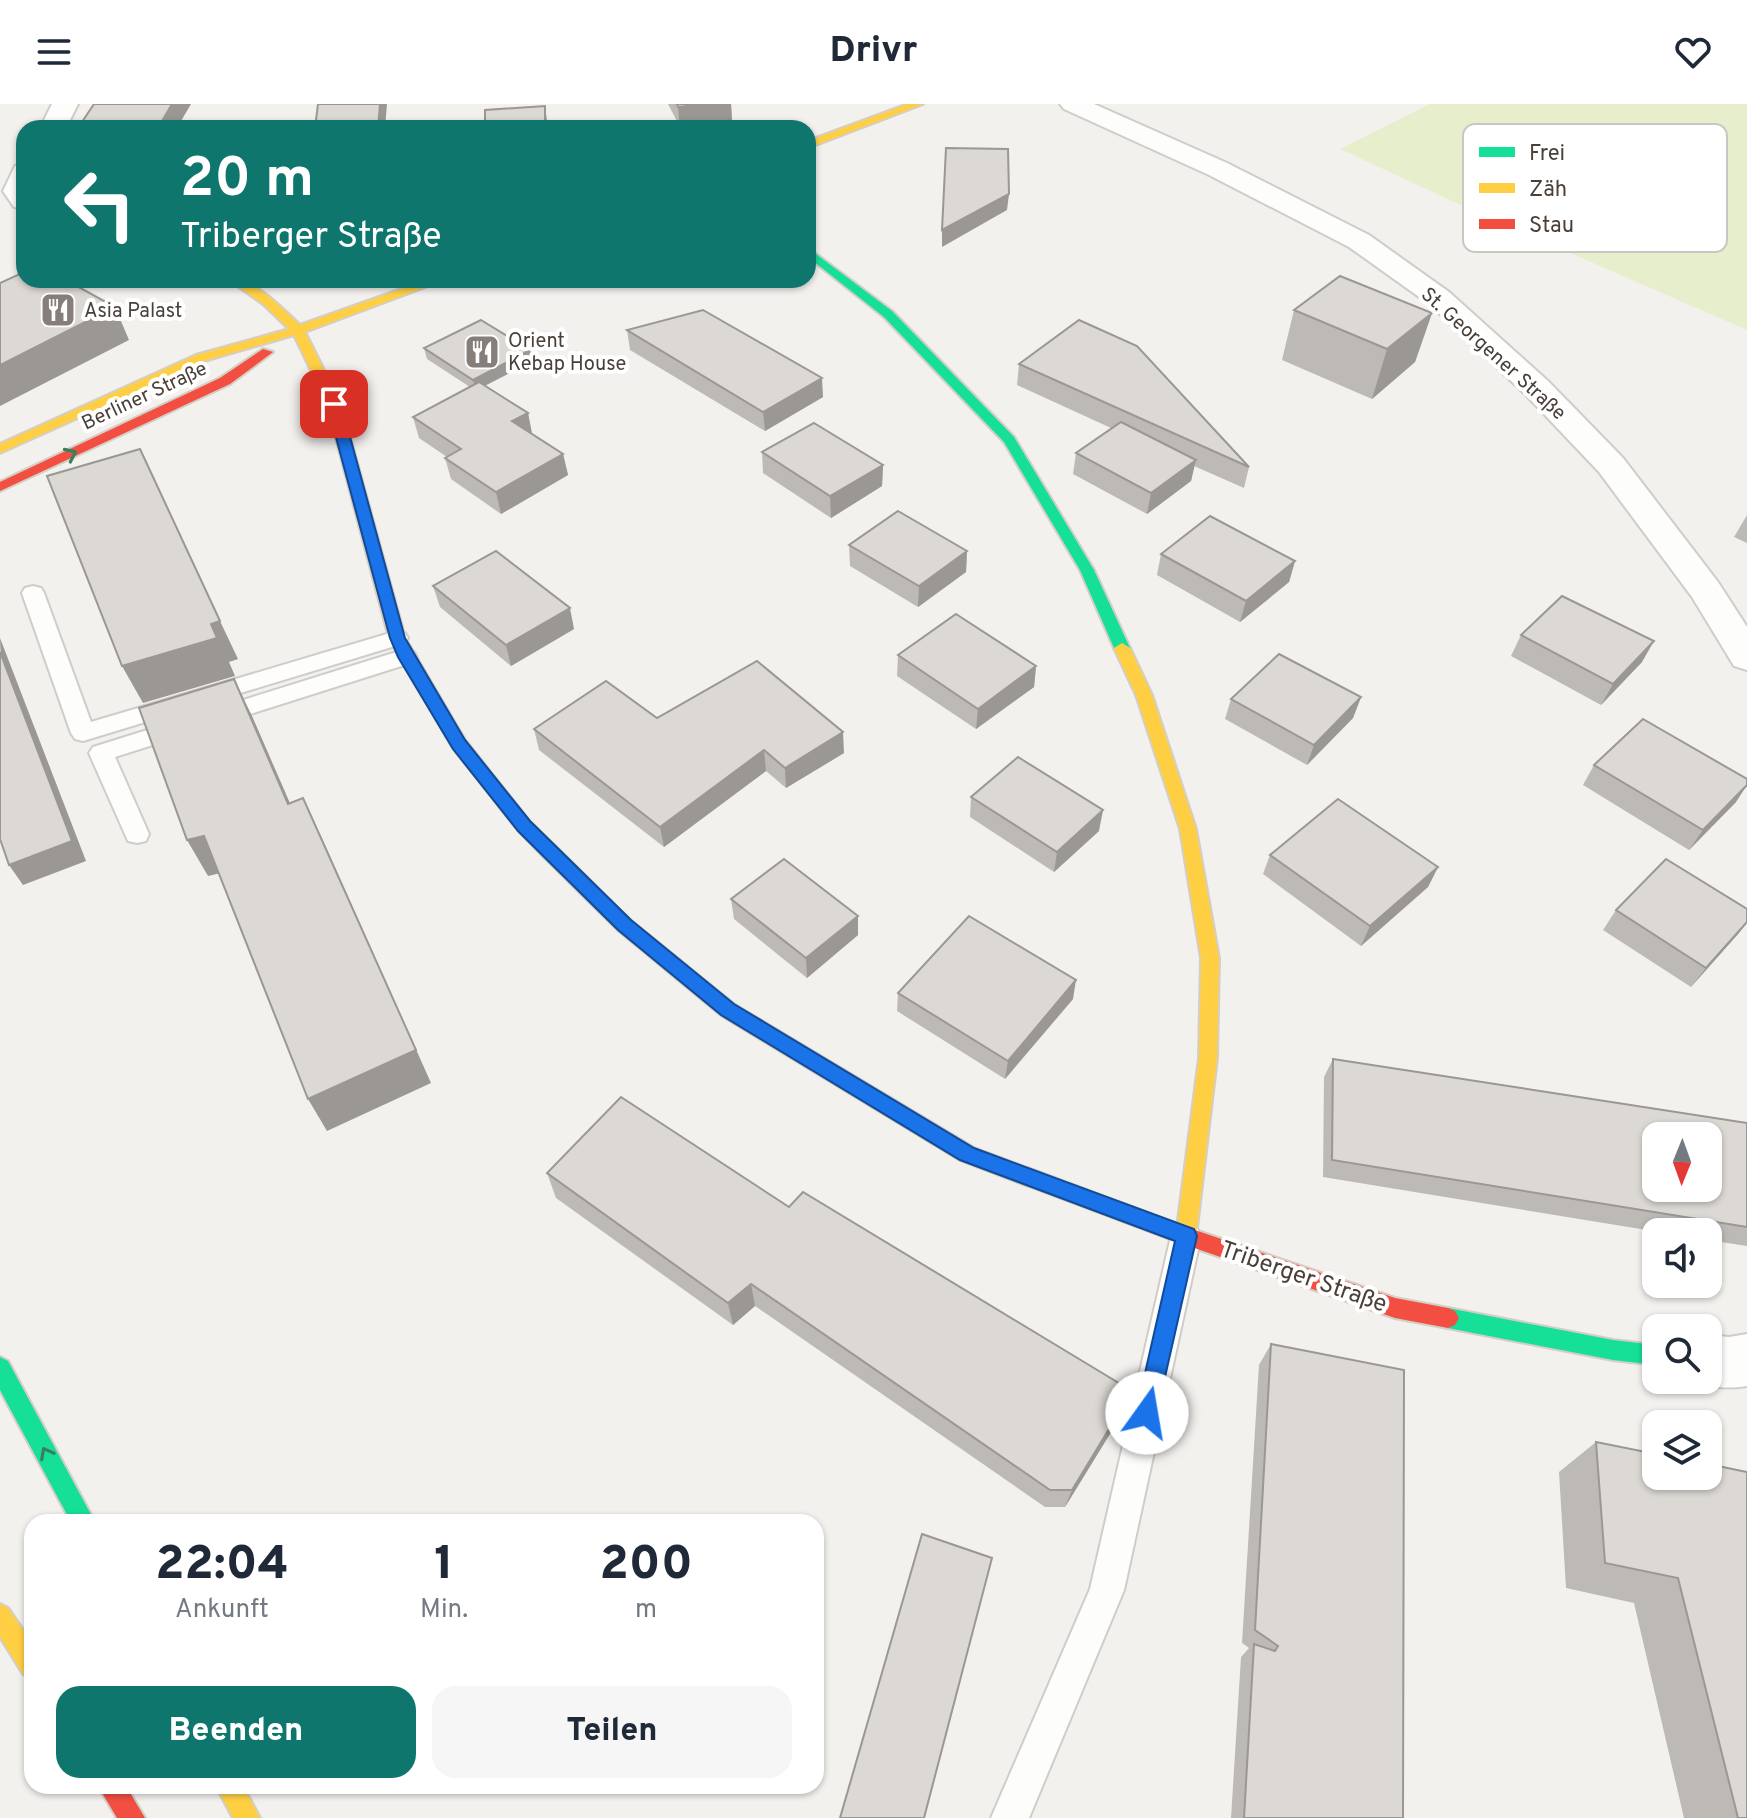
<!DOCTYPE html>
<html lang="de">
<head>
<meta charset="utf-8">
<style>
	:root { --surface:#fff; --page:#f6f6f7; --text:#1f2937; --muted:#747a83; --accent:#0f766e }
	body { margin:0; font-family:Overpass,sans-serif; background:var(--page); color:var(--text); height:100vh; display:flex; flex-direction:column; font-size:30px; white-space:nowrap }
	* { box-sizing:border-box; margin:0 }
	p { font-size:26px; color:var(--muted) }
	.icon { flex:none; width:44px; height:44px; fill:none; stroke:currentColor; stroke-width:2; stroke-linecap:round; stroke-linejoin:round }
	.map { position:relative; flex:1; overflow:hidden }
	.details { position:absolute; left:24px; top:1410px; width:800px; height:280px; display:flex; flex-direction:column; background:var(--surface); border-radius:24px; box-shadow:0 2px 6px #0004 }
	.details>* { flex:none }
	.hud { position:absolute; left:16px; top:16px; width:800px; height:168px; border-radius:24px; box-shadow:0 2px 6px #0004; background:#0f766e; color:#fff; overflow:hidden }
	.needle { width:52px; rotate:181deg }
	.buttons { position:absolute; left:1642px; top:1018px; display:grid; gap:16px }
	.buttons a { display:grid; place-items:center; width:80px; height:80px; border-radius:16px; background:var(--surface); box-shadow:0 2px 6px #0004; font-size:40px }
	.pin { position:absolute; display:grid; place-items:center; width:68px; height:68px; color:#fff; margin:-34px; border-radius:16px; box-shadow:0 4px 12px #0006 }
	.me { position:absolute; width:88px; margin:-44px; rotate:13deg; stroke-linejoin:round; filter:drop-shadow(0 0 6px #0008) }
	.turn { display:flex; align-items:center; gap:28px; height:168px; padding:0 32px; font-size:36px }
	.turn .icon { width:104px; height:104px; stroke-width:2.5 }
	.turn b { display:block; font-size:56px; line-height:68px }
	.eta { display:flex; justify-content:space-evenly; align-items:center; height:136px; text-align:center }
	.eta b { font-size:48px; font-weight:800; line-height:56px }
	.action { display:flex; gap:16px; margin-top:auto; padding:16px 32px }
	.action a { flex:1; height:92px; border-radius:24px; background:var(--accent); color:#fff; font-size:32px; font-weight:800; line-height:92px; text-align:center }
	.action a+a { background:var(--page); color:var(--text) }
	header { display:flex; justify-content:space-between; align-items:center; height:104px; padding:0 32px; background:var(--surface); font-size:36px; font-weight:800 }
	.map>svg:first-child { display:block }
	.green { fill:#e7eecc }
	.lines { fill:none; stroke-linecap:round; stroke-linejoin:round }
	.lane-casing { stroke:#d0cdc9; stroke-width:4 }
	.street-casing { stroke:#d0cdc9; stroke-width:4 }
	.fast-casing { stroke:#d5cec5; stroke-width:4 }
	.slow-casing { stroke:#d5cec5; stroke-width:4 }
	.jam-casing { stroke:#d5cec5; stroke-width:4 }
	.lane { fill:#fdfdfc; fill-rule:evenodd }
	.street { fill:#fdfdfc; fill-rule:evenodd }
	.fast { fill:#16e098; fill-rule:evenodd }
	.slow { fill:#ffcf43; fill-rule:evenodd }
	.jam { fill:#f24e42; fill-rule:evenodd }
	.wall { fill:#bdbab6 }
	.shaded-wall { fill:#9a9794 }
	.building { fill:#dcd8d4; stroke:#9a9794; stroke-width:2; fill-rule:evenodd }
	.oneway { stroke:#36805e }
	.route { fill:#1a73e8; stroke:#114b97; stroke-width:2 }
	.labels { text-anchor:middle; stroke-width:8; stroke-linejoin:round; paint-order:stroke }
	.far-poi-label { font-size:20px; fill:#4b4038; stroke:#fff; text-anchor:start }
	.far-street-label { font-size:20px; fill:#4b4038; stroke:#fff }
	.street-label { font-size:24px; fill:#4b4038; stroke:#fff }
	.key { fill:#fff; stroke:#c9c6c3; stroke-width:2 }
	.key-label { font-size:22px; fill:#4b4038 }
</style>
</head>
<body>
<header><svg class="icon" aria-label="menu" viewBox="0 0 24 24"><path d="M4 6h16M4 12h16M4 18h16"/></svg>Drivr<svg class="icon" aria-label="heart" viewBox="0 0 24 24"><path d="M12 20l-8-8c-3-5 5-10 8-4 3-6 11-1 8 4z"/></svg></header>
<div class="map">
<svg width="1747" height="1714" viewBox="0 0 1747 1714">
	<rect width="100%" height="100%" fill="#f3f1ee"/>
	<path class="green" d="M 1430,0 L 1747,0 L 1747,226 L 1467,104 L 1340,45 Z"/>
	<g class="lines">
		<defs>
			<g id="lane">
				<path d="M 33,482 L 41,484 L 44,489 L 91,618 L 397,527 L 405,529 L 408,534 L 405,539 L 83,637 L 75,635 L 71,629 L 22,489 L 25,484 Z"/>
				<path d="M 406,545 L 414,548 L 417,553 L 414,558 L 115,653 L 149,730 L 146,737 L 137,739 L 128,737 L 89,649 L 93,643 Z"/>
				<path d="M 1186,1118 L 1196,1122 L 1201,1132 L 1124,1486 L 1029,1714 L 991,1714 L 1090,1485 L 1171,1132 L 1176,1122 Z"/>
			</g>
			<g id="street">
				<path d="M 52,0 L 78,0 L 66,24 L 40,24 Z"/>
				<path d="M 1060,0 L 1094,0 L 1227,59 L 1369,131 L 1449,188 L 1548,277 L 1623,354 L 1718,478 L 1747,523 L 1747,566 L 1734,562 L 1692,493 L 1599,368 L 1526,291 L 1429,200 L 1349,143 L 1209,71 L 1064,5 Z"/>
				<path d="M 24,60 L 24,105 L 14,103 L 3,87 L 15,62 Z"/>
				<path d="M 1747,1230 L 1747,1282 C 1727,1285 1711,1284 1692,1276 L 1708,1276 L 1708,1231 L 1729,1233 Z"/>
			</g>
			<g id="fast">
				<path d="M 808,144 L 892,207 L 1014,333 L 1094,466 L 1130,544 L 1127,548 L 1122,549 L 1114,544 L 1080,466 L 1004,338 L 884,213 L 808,153 Z"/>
				<path d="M 548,739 L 554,741 L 630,816 L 735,901 L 974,1044 L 1035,1067 L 1038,1073 L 1035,1079 L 1028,1082 L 960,1056 L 721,911 L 618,826 L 542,751 L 539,746 L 542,741 Z"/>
				<path d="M 1448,1204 L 1613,1236 L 1656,1241 L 1656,1261 L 1613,1256 L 1448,1224 L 1441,1221 L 1437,1214 L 1441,1207 Z"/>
				<path d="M 0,1253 L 8,1257 L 95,1418 L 71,1418 L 0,1286 Z"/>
			</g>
			<g id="slow">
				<path d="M 908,0 L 923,0 L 808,44 L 808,37 Z"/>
				<path d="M 229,176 C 258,176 280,203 300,221 L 427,176 L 444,176 L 305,228 L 341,300 L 405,534 L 465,636 L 530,718 L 554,741 L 557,746 L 554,751 L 542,751 L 518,726 L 453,644 L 389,534 L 327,300 L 294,231 L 204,257 L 0,349 L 0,340 L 196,251 L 289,225 L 263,200 Z"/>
				<path d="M 1122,539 L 1130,544 L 1152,591 L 1196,725 L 1219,854 L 1217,954 L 1196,1132 L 1193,1139 L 1186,1141 L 1179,1139 L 1176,1132 L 1199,954 L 1201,854 L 1180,725 L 1136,591 L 1114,544 Z"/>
				<path d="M 0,1500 L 8,1504 L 32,1539 L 32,1573 L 23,1570 L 0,1533 Z"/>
				<path d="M 216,1682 L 243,1682 L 260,1714 L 233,1714 Z"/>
			</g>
			<g id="jam">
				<path d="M 263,245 L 273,248 L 230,280 L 0,387 L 0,378 L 220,274 Z"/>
				<path d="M 1028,1064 L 1186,1123 L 1395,1194 L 1448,1204 L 1455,1207 L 1459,1214 L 1455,1221 L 1448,1224 L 1395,1214 L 1186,1141 L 1021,1079 L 1018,1073 L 1021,1067 Z"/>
				<path d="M 98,1682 L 126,1682 L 145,1714 L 117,1714 Z"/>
			</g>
		</defs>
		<use href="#lane" class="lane-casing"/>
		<use href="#street" class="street-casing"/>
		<use href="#fast" class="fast-casing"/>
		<use href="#slow" class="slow-casing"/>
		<use href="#jam" class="jam-casing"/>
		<use href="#lane" class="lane"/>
		<use href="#street" class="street"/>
		<use href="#fast" class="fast"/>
		<use href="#slow" class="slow"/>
		<use href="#jam" class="jam"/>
	</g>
	<g class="wall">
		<path d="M 668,0 L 731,0 L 732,16 L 680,23 Z"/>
		<path d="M 1294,206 L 1432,209 L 1415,258 L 1372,295 L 1282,256 Z"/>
		<path d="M 627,226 L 823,293 L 765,327 L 630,246 Z"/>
		<path d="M 424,244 L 533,257 L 485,282 L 528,309 L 532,330 L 563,350 L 568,371 L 501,410 L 451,375 L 445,354 L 447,353 L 419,334 L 413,313 L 470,283 L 427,255 Z"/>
		<path d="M 1019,260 L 1249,363 L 1244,384 L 1194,362 L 1191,377 L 1147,410 L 1073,370 L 1076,349 L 1111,324 L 1017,281 Z"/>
		<path d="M 762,348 L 883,361 L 882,382 L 831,414 L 763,369 Z"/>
		<path d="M 1747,411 L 1747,439 L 1734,433 Z"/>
		<path d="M 849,441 L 967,447 L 966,468 L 918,503 L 850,462 Z"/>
		<path d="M 1161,450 L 1295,457 L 1289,478 L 1240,518 L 1157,471 Z"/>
		<path d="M 433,482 L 574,525 L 511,562 L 440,503 Z"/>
		<path d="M 1521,531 L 1642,558 L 1601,601 L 1511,552 Z"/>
		<path d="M 898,551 L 1036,562 L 1034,583 L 976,625 L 897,572 Z"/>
		<path d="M 1361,593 L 1353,614 L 1307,661 L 1225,615 L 1231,595 Z"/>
		<path d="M 657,614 L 844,649 L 786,684 L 766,667 L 664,743 L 539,646 L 534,625 Z"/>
		<path d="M 1594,661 L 1736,698 L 1689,746 L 1583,681 Z"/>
		<path d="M 971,693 L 1099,727 L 1054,768 L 970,713 Z"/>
		<path d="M 1270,751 L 1438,763 L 1428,783 L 1361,842 L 1263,770 Z"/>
		<path d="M 731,795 L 858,812 L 858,831 L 807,874 L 734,815 Z"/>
		<path d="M 1747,805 L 1747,819 L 1691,883 L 1603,826 L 1616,806 Z"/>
		<path d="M 898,889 L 1073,895 L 1005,975 L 897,907 Z"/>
		<path d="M 1333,955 L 1747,1019 L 1747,1142 L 1708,1136 L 1708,1128 L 1659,1128 L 1323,1073 L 1324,973 Z"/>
		<path d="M 547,1069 L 789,1103 L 1124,1307 L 1065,1403 L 1045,1403 L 755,1202 L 733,1221 L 556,1094 Z"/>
		<path d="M 1271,1240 L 1403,1714 L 1231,1714 L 1241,1553 L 1249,1544 L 1242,1539 L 1259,1261 Z"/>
		<path d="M 1596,1338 L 1747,1368 L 1747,1714 L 1684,1714 L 1634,1499 L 1566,1484 L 1559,1368 Z"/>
	</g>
	<g class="shaded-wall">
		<path d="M 172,0 L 191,0 L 177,24 L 158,24 Z"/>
		<path d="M 380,0 L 387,0 L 385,24 L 378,24 Z"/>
		<path d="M 702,0 L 731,0 L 732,16 L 680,23 L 678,3 Z"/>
		<path d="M 545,2 L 548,24 L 545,24 Z"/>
		<path d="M 1009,90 L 1007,106 L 942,143 L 942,126 Z"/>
		<path d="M 115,203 L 129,236 L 0,302 L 0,261 Z"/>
		<path d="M 1432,209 L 1415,258 L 1372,295 L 1387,245 Z"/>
		<path d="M 530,246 L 533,257 L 476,286 L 473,276 Z"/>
		<path d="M 822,274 L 823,293 L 765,327 L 763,308 Z"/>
		<path d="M 528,309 L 532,330 L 512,317 Z"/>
		<path d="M 563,350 L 568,371 L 501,410 L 496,388 Z"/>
		<path d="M 1196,356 L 1191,377 L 1147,410 L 1151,389 Z"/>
		<path d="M 883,361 L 882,382 L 831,414 L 830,392 Z"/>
		<path d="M 967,447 L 966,468 L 918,503 L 919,482 Z"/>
		<path d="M 1295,457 L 1289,478 L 1240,518 L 1246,497 Z"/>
		<path d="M 570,504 L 574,525 L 511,562 L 506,541 Z"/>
		<path d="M 220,517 L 238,555 L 229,558 L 235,572 L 143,599 L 122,562 L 211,520 Z"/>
		<path d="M 0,534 L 86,757 L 23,781 L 9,761 Z"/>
		<path d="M 1654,537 L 1642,558 L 1601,601 L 1613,580 Z"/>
		<path d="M 1036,562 L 1034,583 L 976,625 L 978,605 Z"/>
		<path d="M 234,575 L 252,612 L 306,736 L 288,700 Z"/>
		<path d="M 1361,593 L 1353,614 L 1307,661 L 1314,641 Z"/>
		<path d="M 843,628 L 844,649 L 786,684 L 785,664 Z"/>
		<path d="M 764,646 L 766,667 L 664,743 L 660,723 Z"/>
		<path d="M 1747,681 L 1736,698 L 1689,746 L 1703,726 Z"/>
		<path d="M 1103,706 L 1099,727 L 1054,768 L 1057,748 Z"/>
		<path d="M 320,730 L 431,979 L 327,1027 L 308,995 Z"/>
		<path d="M 204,732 L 225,768 L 208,772 L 187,736 Z"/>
		<path d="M 1438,763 L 1428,783 L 1361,842 L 1370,822 Z"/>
		<path d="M 858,812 L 858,831 L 807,874 L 806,854 Z"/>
		<path d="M 1747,818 L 1739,829 L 1691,883 L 1706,864 Z"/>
		<path d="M 1076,876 L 1073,895 L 1005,975 L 1008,957 Z"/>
		<path d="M 751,1180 L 755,1202 L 733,1221 L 728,1199 Z"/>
		<path d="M 1132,1287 L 1124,1307 L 1065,1403 L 1072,1386 Z"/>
	</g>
	<g class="building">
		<path d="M 94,0 L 172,0 L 158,24 L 78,24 Z"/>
		<path d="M 318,0 L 380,0 L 378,24 L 315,24 Z"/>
		<path d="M 677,0 L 702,0 L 678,3 Z"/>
		<path d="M 545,2 L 545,24 L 485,24 L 485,6 Z"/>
		<path d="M 946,44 L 1008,45 L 1009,90 L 942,126 Z"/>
		<path d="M 24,168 L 24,176 L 66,176 L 115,203 L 0,261 L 0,179 Z"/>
		<path d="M 1340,172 L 1432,209 L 1387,245 L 1294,206 Z"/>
		<path d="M 703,206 L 822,274 L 763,308 L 627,226 Z"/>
		<path d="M 481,216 L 530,246 L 473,276 L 424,244 Z"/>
		<path d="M 1079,216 L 1137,242 L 1249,363 L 1019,260 Z"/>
		<path d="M 479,278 L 528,309 L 512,317 L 563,350 L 496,388 L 445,354 L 461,345 L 413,313 Z"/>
		<path d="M 1121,318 L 1196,356 L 1151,389 L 1076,349 Z"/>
		<path d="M 814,319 L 883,361 L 830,392 L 762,348 Z"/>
		<path d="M 140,345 L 220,517 L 211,520 L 217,534 L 122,562 L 47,372 Z"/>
		<path d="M 898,407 L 967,447 L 919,482 L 849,441 Z"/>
		<path d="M 1210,412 L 1295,457 L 1246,497 L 1161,450 Z"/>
		<path d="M 496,447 L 570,504 L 506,541 L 433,482 Z"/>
		<path d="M 1562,492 L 1654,537 L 1613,580 L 1521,531 Z"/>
		<path d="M 956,510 L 1036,562 L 978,605 L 898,551 Z"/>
		<path d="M 0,548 L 72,737 L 9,761 L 0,735 Z"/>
		<path d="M 1279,550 L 1361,593 L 1314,641 L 1231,595 Z"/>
		<path d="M 757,557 L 843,628 L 785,664 L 764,646 L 660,723 L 534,625 L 606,577 L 657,614 Z"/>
		<path d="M 234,575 L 288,700 L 303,694 L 416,946 L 308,995 L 204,732 L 187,736 L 139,604 Z"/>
		<path d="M 1643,615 L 1747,675 L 1747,681 L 1703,726 L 1594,661 Z"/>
		<path d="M 1018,653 L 1103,706 L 1057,748 L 971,693 Z"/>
		<path d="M 1338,695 L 1438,763 L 1370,822 L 1270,751 Z"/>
		<path d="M 784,755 L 858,812 L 806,854 L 731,795 Z"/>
		<path d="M 1666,755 L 1747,805 L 1747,818 L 1706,864 L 1616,806 Z"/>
		<path d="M 969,812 L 1076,876 L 1008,957 L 898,889 Z"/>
		<path d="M 1333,955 L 1747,1019 L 1747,1123 L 1332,1056 ZM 1656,1032 L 1708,1032 L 1708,1084 L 1656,1084 Z"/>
		<path d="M 621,993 L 789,1103 L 803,1088 L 1132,1287 L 1072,1386 L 1050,1386 L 751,1180 L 728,1199 L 547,1069 Z"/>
		<path d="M 1271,1240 L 1404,1266 L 1403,1714 L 1244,1714 L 1254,1540 L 1275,1547 L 1278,1542 L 1255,1526 Z"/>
		<path d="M 1596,1338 L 1656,1350 L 1656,1372 L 1708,1372 L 1708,1360 L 1747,1368 L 1747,1714 L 1738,1714 L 1678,1474 L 1605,1459 Z"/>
		<path d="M 922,1430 L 992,1454 L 924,1714 L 840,1714 Z"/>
	</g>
	<defs><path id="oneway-chevron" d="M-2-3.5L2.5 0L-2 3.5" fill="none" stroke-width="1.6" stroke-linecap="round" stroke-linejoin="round" transform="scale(2)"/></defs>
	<g class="oneway">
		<use href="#oneway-chevron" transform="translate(71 350) rotate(-25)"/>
		<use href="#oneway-chevron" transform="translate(46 1349) rotate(-118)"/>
	</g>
	<path class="route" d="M 334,296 L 341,300 L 405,534 L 465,636 L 530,717 L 631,816 L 734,900 L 974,1044 L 1194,1125 L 1197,1132 L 1155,1317 L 1147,1320 L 1139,1317 L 1136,1309 L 1175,1137 L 960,1056 L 721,911 L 618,826 L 518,727 L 453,645 L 398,553 L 390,534 L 327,300 Z"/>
	<defs>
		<symbol id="restaurant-square" viewBox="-11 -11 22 22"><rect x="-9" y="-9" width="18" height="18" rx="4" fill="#867e78" stroke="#fff"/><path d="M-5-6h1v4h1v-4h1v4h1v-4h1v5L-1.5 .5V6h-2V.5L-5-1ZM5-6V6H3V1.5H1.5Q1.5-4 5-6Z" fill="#fff"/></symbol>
	</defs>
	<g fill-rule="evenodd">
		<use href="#restaurant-square" x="38" y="186" width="40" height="40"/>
		<use href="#restaurant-square" x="462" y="228" width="40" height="40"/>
	</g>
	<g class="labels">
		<g class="far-poi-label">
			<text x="84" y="213">Asia Palast</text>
			<text x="508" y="243">Orient<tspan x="508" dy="23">Kebap House</tspan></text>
		</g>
		<g class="far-street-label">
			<text transform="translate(1494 249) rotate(42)" y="7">St. Georgener Straße</text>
			<text transform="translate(144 291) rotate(-25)" y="7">Berliner Straße</text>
		</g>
		<g class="street-label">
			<text transform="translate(1304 1172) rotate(19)" y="8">Triberger Straße</text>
		</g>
	</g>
	<rect x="1463" y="20" width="264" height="128" rx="12" class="key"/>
	<rect x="1479" y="43" width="36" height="10" fill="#16e098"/>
	<rect x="1479" y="79" width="36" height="10" fill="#ffcf43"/>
	<rect x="1479" y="115" width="36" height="10" fill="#f24e42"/>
	<g class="key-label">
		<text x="1529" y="56">Frei</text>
		<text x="1529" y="92">Zäh</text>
		<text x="1529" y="128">Stau</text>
	</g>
</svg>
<div class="buttons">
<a><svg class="needle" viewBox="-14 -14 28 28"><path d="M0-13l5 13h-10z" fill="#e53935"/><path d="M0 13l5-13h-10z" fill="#747a83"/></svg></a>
<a><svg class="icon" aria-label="sound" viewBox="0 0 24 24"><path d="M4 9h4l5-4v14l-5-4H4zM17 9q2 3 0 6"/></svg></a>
<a><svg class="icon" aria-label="search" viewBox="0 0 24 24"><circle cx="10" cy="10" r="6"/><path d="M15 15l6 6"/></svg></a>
<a><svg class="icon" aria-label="layers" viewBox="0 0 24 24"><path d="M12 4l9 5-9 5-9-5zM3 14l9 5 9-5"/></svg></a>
</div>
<div class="pin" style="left:334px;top:300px;background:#d93025"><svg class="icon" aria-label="arrive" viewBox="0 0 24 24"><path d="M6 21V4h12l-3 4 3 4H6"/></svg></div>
<svg class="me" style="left:1147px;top:1309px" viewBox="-20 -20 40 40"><circle r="19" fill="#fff"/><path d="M0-13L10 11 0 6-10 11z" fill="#1a73e8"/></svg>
<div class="hud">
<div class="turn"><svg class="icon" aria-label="left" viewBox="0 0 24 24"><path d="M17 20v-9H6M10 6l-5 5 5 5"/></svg><div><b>20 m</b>Triberger Straße</div></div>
</div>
<section class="details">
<div class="eta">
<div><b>22:04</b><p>Ankunft</p></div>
<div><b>1</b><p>Min.</p></div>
<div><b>200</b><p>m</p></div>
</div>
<div class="action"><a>Beenden</a><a>Teilen</a></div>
</section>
</div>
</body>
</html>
